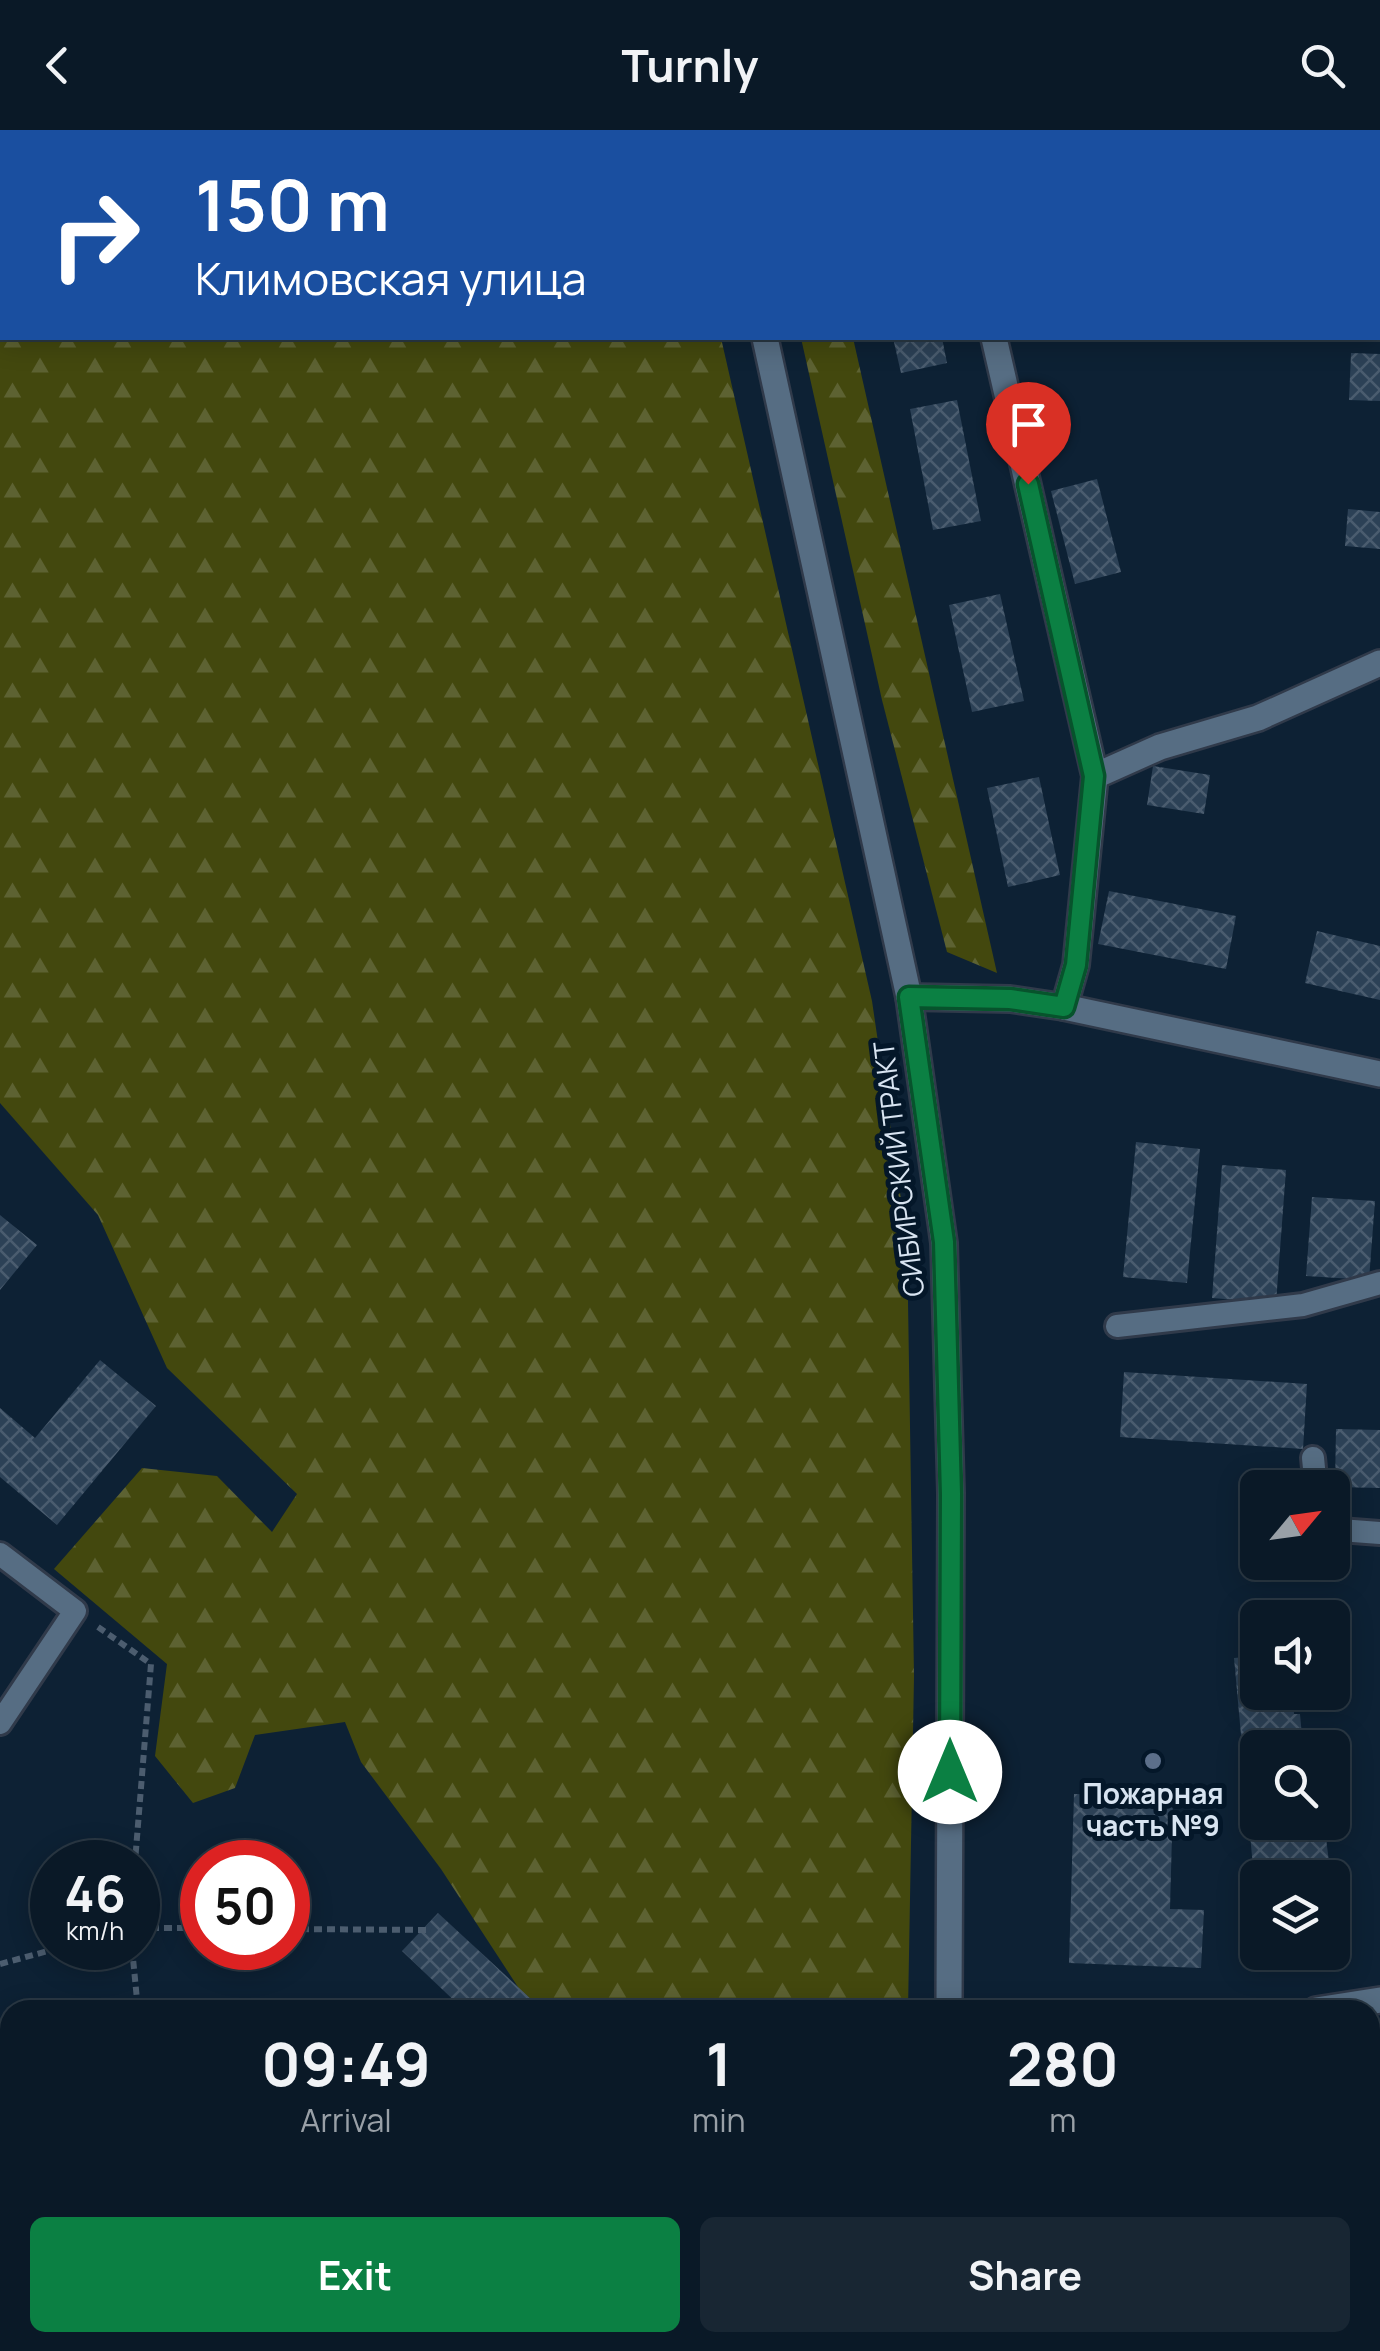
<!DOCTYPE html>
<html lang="en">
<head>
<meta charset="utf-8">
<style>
	:root { --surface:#0a1927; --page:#182633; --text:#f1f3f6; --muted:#99a0a7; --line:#2a3844; --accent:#0b8043 }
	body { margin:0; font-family:Manrope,sans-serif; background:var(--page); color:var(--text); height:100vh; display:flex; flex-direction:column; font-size:38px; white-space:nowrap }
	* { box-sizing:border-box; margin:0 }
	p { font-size:32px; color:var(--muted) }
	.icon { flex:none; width:55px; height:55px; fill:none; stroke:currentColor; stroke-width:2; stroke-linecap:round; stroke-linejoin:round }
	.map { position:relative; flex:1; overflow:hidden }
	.sheet { position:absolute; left:0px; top:1870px; width:1380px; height:352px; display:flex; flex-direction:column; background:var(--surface); border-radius:30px 30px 0 0; box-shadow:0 5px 25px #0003,0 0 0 2px var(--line) }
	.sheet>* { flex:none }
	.hud { position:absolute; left:0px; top:0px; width:1380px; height:210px; box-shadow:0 5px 25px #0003,0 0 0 2px var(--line); background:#1a4fa0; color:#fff; overflow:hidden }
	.needle { width:65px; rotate:61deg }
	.tools { position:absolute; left:1240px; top:1340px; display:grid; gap:20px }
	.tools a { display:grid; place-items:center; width:110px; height:110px; border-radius:15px; background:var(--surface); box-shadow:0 5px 25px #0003,0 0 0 2px var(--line); font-size:50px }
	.speed { position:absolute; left:30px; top:1710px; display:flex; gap:20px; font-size:50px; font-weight:700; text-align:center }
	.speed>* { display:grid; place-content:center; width:130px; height:130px; border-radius:50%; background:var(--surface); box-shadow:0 5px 25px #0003,0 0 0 2px var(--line); line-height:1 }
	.speed small { font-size:25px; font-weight:400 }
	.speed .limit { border:15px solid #d22; background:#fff; color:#111 }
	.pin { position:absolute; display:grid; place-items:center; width:85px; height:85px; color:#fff; margin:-102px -42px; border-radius:50% 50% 50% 0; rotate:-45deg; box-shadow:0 0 10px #0007 }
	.pin .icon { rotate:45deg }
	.me { position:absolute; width:110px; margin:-55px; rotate:0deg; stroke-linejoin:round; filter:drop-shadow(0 0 8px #0008) }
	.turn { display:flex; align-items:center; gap:35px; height:210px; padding:0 30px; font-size:45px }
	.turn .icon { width:130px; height:130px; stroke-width:2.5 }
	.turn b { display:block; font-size:70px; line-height:85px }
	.eta { display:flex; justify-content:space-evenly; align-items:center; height:170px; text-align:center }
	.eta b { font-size:60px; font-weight:700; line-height:70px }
	.cta { display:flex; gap:20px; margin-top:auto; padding:20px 30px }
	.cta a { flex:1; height:115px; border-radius:15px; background:var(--accent); color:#fff; font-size:40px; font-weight:700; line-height:115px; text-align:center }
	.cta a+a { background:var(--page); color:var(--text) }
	header { display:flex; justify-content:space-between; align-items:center; height:130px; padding:0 30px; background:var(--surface); font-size:45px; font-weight:700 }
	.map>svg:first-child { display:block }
	.forest { fill:url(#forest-firs) }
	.building { fill:url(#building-cross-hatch) }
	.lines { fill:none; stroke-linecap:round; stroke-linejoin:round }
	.lane-casing { stroke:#303a4a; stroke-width:28 }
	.street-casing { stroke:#303a4a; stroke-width:30 }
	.secondary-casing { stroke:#303a4a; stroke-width:30 }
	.path { stroke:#4c5d6f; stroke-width:6; stroke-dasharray:8 5; stroke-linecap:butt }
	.lane { stroke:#566d83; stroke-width:22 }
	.street { stroke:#566d83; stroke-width:25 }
	.secondary { stroke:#566d83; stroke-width:25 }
	.route-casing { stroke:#07532c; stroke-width:25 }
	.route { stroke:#0b8043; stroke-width:18 }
	.service-dot { fill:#5c6f8a; stroke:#041729; stroke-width:4 }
	.labels { text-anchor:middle; stroke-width:10; stroke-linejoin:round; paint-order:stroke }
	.street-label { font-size:28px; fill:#d8e4f1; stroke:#041729 }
	.poi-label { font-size:28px; font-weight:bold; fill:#d8e4f1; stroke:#041729 }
</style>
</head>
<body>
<header><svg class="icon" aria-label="back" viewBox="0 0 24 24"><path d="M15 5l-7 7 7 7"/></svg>Turnly<svg class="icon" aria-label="search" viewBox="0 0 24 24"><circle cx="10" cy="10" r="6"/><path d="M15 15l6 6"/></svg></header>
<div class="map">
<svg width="1380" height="2221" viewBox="0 0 1380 2221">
	<defs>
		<pattern id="forest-firs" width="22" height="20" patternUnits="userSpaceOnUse" patternTransform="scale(2.5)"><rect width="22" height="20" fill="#43480e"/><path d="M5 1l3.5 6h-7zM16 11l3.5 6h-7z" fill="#5d6232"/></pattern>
		<pattern id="building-cross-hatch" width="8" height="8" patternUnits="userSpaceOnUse" patternTransform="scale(2.5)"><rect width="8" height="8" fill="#2c4156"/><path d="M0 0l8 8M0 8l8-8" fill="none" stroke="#4a5c6f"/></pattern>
	</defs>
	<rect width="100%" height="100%" fill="#0d2134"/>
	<g class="forest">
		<path d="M 0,0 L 674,0 L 675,2 L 2,2 L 2,208 L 721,208 L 872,871 L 907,1110 L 914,1546 L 908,1880 L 533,1880 L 441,1739 L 361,1632 L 345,1592 L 255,1605 L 235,1658 L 193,1673 L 155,1626 L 167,1534 L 54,1439 L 142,1338 L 217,1346 L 272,1402 L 297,1364 L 167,1238 L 98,1085 L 0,973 Z"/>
		<path d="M 801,208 L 853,208 L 997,843 L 947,822 L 882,570 Z"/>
		<path d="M 639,2213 L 640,2221 L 460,2221 L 449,2213 Z"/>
	</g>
	<g class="building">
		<path d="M 893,208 L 942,208 L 947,233 L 901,243 Z"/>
		<path d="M 1351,223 L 1380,224 L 1380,271 L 1349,270 Z"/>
		<path d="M 957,270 L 981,391 L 933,400 L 910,279 Z"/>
		<path d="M 1097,349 L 1121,442 L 1075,454 L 1051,361 Z"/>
		<path d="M 1348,379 L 1380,382 L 1380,419 L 1345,416 Z"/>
		<path d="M 1000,464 L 1024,571 L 972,582 L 949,475 Z"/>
		<path d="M 1153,636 L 1210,645 L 1204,684 L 1147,675 Z"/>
		<path d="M 1039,647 L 1060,745 L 1008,757 L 987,658 Z"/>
		<path d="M 1109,761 L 1236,786 L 1226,839 L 1098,814 Z"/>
		<path d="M 1317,801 L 1380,816 L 1380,870 L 1305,853 Z"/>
		<path d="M 1136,1012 L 1200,1019 L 1187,1153 L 1123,1147 Z"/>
		<path d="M 1222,1035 L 1286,1040 L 1276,1173 L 1212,1168 Z"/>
		<path d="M 1312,1067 L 1375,1071 L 1369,1150 L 1306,1146 Z"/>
		<path d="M 0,1085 L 37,1115 L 0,1160 Z"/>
		<path d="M 100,1230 L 156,1276 L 57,1395 L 0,1347 L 0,1278 L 35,1308 Z"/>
		<path d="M 1124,1242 L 1307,1254 L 1303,1319 L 1120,1307 Z"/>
		<path d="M 1336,1299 L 1380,1300 L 1380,1358 L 1335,1357 Z"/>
		<path d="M 1258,1526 L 1258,1562 L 1293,1562 L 1294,1584 L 1300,1584 L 1303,1618 L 1258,1618 L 1258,1692 L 1324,1692 L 1331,1748 L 1258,1748 L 1258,1759 L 1255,1759 L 1234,1528 Z"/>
		<path d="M 1074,1664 L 1173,1667 L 1170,1779 L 1204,1780 L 1201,1838 L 1069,1833 Z"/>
		<path d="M 438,1783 L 531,1869 L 521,1880 L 464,1880 L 402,1821 Z"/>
		<path d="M 236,2212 L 348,2212 L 357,2221 L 245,2221 Z"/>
		<path d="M 1117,2212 L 1205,2212 L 1208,2221 L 1119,2221 Z"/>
	</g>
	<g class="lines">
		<defs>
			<g id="lane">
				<path d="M 1117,1196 L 1303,1175 L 1380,1153"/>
				<path d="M 1313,1328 L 1316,1358"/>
				<path d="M 1332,1391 L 1340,1400 L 1380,1403"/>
				<path d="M 0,1424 L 75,1481 L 0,1593"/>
			</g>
			<g id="street">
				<path d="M 946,0 L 947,2"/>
				<path d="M 994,208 L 1095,646 L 1076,835 L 1064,877"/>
				<path d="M 1095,646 L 1160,617 L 1258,588 L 1380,533"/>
				<path d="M 909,867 L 1010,869 L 1064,877 L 1380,944"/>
				<path d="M 1316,1880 L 1380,1870"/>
				<path d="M 0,2049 L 10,2059"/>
				<path d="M 163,2212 L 172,2221"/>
			</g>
			<g id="secondary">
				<path d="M 715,0 L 715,2"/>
				<path d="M 765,208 L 909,867 L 944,1113 L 951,1363 L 949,1880"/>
				<path d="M 977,2212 L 978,2221"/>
			</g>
		</defs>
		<use href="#lane" class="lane-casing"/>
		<use href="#street" class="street-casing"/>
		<use href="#secondary" class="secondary-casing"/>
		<g class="path">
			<path d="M 98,1497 L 151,1534 L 135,1732"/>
			<path d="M 138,1798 L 202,1798"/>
			<path d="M 288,1799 L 431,1800"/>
			<path d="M 132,1818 L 138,1880"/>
			<path d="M 0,1834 L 59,1818"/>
		</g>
		<use href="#lane" class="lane"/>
		<use href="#street" class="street"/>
		<use href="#secondary" class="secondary"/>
	</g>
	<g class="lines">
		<defs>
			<path id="route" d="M 950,1642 L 951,1364 L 944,1112 L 909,867 L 1010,869 L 1064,877 L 1076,835 L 1094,646 L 1028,354"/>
		</defs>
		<use href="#route" class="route-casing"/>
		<use href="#route" class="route"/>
	</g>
	<circle class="service-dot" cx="1153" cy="1631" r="10"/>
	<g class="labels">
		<g class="street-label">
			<text transform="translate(899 1039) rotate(-97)" y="10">СИБИРСКИЙ ТРАКТ</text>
		</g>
		<g class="poi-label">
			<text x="1153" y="1674">Пожарная<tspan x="1153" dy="32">часть №9</tspan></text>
		</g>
	</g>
</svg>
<div class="tools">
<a><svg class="needle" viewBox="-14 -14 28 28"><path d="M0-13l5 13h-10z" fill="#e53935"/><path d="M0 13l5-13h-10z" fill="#99a0a7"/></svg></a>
<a><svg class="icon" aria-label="sound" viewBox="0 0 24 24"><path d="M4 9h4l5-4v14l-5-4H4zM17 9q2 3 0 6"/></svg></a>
<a><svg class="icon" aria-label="search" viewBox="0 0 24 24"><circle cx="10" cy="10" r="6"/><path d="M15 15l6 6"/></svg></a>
<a><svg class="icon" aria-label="layers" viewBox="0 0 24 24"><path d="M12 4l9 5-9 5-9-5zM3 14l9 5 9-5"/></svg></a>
</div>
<div class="speed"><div>46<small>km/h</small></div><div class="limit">50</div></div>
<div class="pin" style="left:1028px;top:354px;background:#d93025"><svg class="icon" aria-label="arrive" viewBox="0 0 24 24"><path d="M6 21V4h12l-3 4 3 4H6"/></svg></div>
<svg class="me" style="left:950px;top:1642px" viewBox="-20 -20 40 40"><circle r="19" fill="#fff"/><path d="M0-13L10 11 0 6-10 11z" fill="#0b8043"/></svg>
<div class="hud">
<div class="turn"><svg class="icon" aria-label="right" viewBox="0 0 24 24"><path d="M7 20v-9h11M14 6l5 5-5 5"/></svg><div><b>150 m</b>Климовская улица</div></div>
</div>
<section class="sheet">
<div class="eta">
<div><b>09:49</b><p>Arrival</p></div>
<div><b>1</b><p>min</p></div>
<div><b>280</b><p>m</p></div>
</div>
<div class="cta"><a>Exit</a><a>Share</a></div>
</section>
</div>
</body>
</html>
